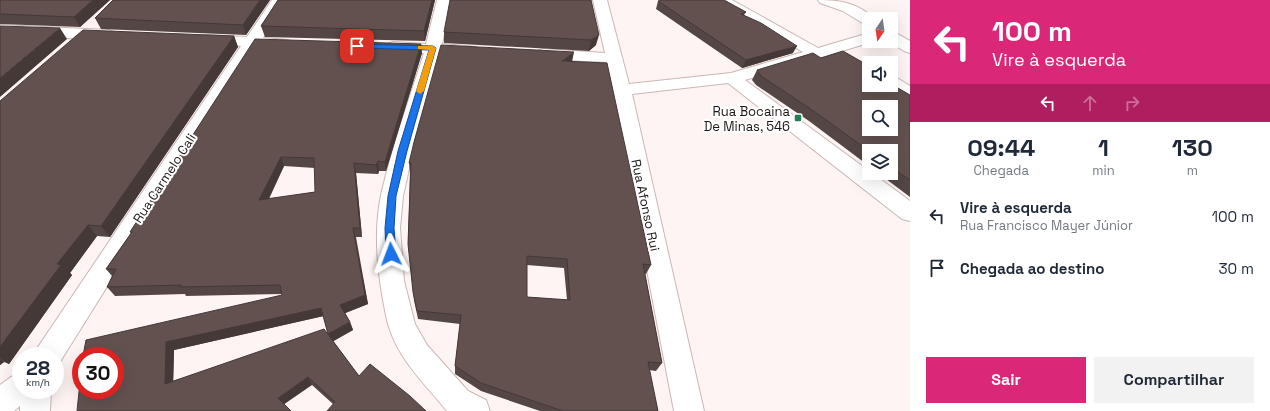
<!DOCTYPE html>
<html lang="pt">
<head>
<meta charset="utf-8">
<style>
	:root { --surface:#fff; --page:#f2f2f3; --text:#1f2937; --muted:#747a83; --accent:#db2777 }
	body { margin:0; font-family:"Space Grotesk",sans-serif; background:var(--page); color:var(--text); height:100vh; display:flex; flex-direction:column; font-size:15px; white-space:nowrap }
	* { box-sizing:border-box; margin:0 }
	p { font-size:13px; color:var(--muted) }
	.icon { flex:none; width:22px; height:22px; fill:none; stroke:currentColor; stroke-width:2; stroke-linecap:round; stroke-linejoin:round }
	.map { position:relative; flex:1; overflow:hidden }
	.side { display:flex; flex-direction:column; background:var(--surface); width:360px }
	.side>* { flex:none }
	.guide { background:#db2777; color:#fff; overflow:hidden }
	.needle { width:26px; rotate:193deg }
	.tools { position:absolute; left:862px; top:12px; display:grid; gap:8px }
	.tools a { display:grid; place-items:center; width:36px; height:36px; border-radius:0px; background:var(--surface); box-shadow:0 4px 16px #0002; font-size:20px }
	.speed { position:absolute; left:12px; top:347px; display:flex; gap:8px; font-size:20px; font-weight:700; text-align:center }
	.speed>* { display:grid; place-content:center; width:52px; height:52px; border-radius:50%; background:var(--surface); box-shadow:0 4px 16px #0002; line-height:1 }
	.speed small { font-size:10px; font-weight:400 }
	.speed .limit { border:6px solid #d22; background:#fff; color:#111 }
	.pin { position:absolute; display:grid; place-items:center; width:34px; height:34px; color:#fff; margin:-17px; border-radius:8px; box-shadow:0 2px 6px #0006 }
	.me { position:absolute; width:44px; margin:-22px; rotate:357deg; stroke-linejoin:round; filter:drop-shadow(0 0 3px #0008) }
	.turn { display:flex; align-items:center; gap:14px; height:84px; padding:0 16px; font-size:18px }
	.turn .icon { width:52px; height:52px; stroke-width:2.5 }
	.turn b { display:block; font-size:28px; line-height:34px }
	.lanes { display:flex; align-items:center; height:38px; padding:0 16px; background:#0003; justify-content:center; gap:20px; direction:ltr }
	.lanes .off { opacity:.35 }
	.eta { display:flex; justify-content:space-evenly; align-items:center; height:68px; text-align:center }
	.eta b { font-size:24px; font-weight:800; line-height:28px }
	.primary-button { display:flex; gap:8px; margin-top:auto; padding:8px 16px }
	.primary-button a { flex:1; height:46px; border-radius:0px; background:var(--accent); color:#fff; font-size:16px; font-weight:800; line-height:46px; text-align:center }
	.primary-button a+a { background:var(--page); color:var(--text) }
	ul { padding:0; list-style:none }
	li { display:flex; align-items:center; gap:12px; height:52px; padding:0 16px }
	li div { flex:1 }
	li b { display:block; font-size:15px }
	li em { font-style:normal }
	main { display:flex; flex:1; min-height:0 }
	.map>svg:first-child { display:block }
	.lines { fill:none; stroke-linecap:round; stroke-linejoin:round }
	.minor-casing { stroke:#cbb7b5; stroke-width:2 }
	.minor { fill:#fff; fill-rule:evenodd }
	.wall { fill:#544644; fill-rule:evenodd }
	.shaded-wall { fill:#453937 }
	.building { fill:#62514f; stroke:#453937; fill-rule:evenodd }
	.route { fill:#1a73e8; stroke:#114b97 }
	.slow { fill:#f59e0b }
	.poi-dot { fill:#247f55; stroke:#fff; stroke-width:1.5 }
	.labels { text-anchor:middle; stroke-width:4; stroke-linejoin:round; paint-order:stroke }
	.poi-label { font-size:13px; fill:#1c1514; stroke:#fff; text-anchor:end }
	.street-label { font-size:13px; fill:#1c1514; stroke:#fff }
</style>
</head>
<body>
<main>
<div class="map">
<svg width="910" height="411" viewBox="0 0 910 411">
	<rect width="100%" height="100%" fill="#fdf4f3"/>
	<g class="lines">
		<defs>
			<g id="minor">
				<path d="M 272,0 L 286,0 L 263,38 L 288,40 L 290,43 L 288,46 L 282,48 L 257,47 L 58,365 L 55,366 L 55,356 L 34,356 L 38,347 L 241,46 L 207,45 L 202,43 L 199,40 L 202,37 L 207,35 L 247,37 Z"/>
				<path d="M 437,0 L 451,0 L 442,44 L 476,47 L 478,50 L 476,53 L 470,55 L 439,54 L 413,151 L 403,196 L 400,228 L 404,281 L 415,324 L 427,345 L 468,391 L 486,400 L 490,411 L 447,411 C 426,385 399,360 389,327 C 386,319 385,309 383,300 C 377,267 374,229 381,195 C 392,147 409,100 424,53 L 387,50 L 385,47 L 387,44 L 393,42 L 426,44 Z"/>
				<path d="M 593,0 L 607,0 L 629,84 L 731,73 L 803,52 L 717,3 L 715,0 L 732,0 L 818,48 L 869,33 L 869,41 L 875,41 L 745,80 L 869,171 L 869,173 L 872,173 L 910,201 L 910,221 L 902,219 L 728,83 L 632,94 L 704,411 L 674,411 L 607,62 L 543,59 L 537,57 L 535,54 L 537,51 L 543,49 L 605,53 Z"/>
				<path d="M 818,0 C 841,0 857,3 875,19 L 869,19 L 869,25 L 864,24 L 843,11 L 820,3 Z"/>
				<path d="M 0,25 L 109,30 L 114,32 L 117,35 L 114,38 L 109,40 L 0,35 Z"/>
				<path d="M 891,31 L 896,33 L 910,41 L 910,53 L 904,51 L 888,41 L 891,41 Z"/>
				<path d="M 891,77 L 897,78 L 910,86 L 910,98 L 904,97 L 885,86 L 891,85 Z"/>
				<path d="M 21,373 L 21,390 L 51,390 L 50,411 L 20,411 L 20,406 L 14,411 L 0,411 L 0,385 L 11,377 Z"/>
			</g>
		</defs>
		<use href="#minor" class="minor-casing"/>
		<use href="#minor" class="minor"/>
	</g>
	<g class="wall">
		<path d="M 0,0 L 110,0 L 80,27 L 0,24 Z"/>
		<path d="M 270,0 L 246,35 L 101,29 L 95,18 Z"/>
		<path d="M 278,0 L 435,0 L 425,41 L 265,37 L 261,26 Z"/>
		<path d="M 591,0 L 596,45 L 589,51 L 444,43 L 444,32 Z"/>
		<path d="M 658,1 L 746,12 L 744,15 L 793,53 L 742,68 L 656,9 Z"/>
		<path d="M 234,36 L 238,47 L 110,237 L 97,236 L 70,273 L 72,275 L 9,364 L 4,362 L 0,365 L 0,101 Z"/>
		<path d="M 421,44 L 422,53 L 386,171 L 379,171 L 378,174 L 356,173 L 362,237 L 356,237 L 368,304 L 345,313 L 350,322 L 353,330 L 333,341 L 359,376 L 333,404 L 312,385 L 77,411 L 115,356 L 282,295 L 282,294 L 186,296 L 185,294 L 115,296 L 107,287 L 112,276 L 106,269 L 131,233 L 130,232 ZM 284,166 L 315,168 L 315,192 L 269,199 ZM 323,316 L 329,336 L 173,381 L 174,350 Z"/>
		<path d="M 821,58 L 869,85 L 910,95 L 910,197 L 878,173 L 891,173 L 891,151 L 869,151 L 869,166 L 809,121 L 756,85 L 752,80 L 757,70 Z"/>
		<path d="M 572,61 L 651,265 L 646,274 L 645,274 L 662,363 L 656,371 L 649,370 L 658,411 L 540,411 L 481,391 L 455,374 L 455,366 L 460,324 L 418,319 L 414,300 L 408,244 L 410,173 L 409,163 ZM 527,265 L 564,268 L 567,300 L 527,297 Z"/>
	</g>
	<g class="shaded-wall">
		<path d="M 93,0 L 110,0 L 80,27 L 74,17 Z"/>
		<path d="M 260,0 L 270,0 L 246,35 L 243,25 Z"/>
		<path d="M 432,0 L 435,0 L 425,41 L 424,31 Z"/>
		<path d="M 60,28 L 67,39 L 0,97 L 0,78 Z"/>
		<path d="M 599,35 L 596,45 L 589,51 L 591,40 Z"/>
		<path d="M 234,36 L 238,47 L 110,237 L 101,226 Z"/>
		<path d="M 421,44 L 422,53 L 386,171 L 385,162 Z"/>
		<path d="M 797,46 L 793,53 L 742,68 L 746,60 Z"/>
		<path d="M 574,52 L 572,62 L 562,61 Z"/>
		<path d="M 281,157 L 284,166 L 263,210 L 259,200 Z"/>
		<path d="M 378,161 L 379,171 L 378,174 L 376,165 Z"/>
		<path d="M 354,163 L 356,173 L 362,237 L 360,228 Z"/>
		<path d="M 88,225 L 97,236 L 70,273 L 72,275 L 9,364 L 0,358 L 0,347 L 57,264 Z"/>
		<path d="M 353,228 L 368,304 L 343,314 L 340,305 Z"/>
		<path d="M 321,308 L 324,316 L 174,350 L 173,392 L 165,384 L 166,342 Z"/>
		<path d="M 350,322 L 353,330 L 332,342 L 328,334 Z"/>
		<path d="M 0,359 L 4,362 L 0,365 Z"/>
		<path d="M 308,377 L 312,385 L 283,405 L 278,398 Z"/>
	</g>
	<g class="building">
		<path d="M 0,0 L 93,0 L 74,17 L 0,14 Z"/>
		<path d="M 113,0 L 260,0 L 243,25 L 95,18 Z"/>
		<path d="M 278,0 L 432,0 L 424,31 L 261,26 Z"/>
		<path d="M 450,0 L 591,0 L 599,35 L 591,40 L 444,32 Z"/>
		<path d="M 663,0 L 724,0 L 746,12 L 741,14 L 761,23 L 797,46 L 746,60 L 658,1 Z"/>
		<path d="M 0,26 L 60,28 L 0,78 Z"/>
		<path d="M 83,30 L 234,36 L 101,226 L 88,225 L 57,264 L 61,265 L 0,347 L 0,101 Z"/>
		<path d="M 255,39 L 421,44 L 385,162 L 378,161 L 376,165 L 354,163 L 360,228 L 353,228 L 365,295 L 340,305 L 350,322 L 328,334 L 321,308 L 166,342 L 165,384 L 324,329 L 359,376 L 370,364 L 410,396 L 426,411 L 327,411 L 335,402 L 308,377 L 278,398 L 291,411 L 77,411 L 81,373 L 81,390 L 115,390 L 115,356 L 83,356 L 86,340 L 282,295 L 280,285 L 180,287 L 181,285 L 107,287 L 116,269 L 106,269 L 132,232 L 130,232 ZM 281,157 L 314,158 L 315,192 L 259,200 Z"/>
		<path d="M 441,45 L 574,52 L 562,61 L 607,63 L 651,265 L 643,264 L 662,363 L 648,362 L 658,411 L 563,411 L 481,383 L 455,366 L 461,315 L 417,311 L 413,292 L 408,244 L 411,163 L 409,163 L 414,142 ZM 527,256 L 567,259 L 570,300 L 527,297 Z"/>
		<path d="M 843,51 L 869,66 L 869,85 L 891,85 L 891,84 L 910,95 L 910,180 L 891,167 L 891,151 L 869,151 L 815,112 L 761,76 L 757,70 L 813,53 L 821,58 ZM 869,107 L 891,107 L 891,129 L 869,129 Z"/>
	</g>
	<path class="route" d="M 355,44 L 433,46 L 436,48 L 407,151 L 396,196 L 394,228 L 396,254 L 394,257 L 387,257 L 386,254 L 385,228 L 388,196 L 398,151 L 429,50 L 357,48 L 354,46 Z"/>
	<path class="slow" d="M 418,46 L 433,46 L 436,48 L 424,91 L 420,94 L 416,91 L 429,50 L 418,49 Z"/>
	<rect class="poi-dot" x="794" y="114" width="8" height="8" rx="2"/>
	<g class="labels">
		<g class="poi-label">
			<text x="790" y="116">Rua Bocaina<tspan x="790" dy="15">De Minas, 546</tspan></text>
		</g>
		<g class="street-label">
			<text transform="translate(164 178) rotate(-57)" y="5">Rua Carmelo Cali</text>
			<text transform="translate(646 205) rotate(78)" y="5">Rua Afonso Rui</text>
		</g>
	</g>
</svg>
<div class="tools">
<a><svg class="needle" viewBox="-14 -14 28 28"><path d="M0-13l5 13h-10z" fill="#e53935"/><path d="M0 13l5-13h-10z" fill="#747a83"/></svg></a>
<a><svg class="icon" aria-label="sound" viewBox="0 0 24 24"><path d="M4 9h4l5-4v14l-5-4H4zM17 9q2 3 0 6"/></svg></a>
<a><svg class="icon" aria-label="search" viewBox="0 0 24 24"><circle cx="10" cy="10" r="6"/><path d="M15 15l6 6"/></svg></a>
<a><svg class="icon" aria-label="layers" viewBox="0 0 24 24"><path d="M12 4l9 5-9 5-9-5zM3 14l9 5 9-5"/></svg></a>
</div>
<div class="speed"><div>28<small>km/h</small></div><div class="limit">30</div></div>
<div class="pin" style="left:357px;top:46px;background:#d93025"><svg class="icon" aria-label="arrive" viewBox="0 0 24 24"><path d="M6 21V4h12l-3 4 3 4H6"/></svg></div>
<svg class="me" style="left:391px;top:254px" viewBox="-20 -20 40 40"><path d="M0-17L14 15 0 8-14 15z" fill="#1a73e8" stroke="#fff" stroke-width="4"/></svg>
</div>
<section class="side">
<div class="guide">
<div class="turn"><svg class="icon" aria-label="left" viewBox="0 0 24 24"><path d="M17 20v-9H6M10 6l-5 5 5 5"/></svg><div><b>100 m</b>Vire à esquerda</div></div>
<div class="lanes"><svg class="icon" aria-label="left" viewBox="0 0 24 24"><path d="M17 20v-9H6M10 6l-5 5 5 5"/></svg><svg class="icon off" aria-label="ahead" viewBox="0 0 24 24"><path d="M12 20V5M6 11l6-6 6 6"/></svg><svg class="icon off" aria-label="right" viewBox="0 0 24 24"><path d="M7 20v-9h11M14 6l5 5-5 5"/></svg></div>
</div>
<div class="eta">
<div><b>09:44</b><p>Chegada</p></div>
<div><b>1</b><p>min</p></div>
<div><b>130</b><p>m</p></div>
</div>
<ul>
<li><svg class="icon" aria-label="left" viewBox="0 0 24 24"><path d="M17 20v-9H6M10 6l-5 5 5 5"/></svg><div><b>Vire à esquerda</b><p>Rua Francisco Mayer Júnior</p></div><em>100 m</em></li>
<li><svg class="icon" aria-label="arrive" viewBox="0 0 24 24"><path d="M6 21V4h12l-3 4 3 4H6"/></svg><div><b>Chegada ao destino</b></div><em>30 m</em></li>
</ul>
<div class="primary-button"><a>Sair</a><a>Compartilhar</a></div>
</section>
</main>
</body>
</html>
